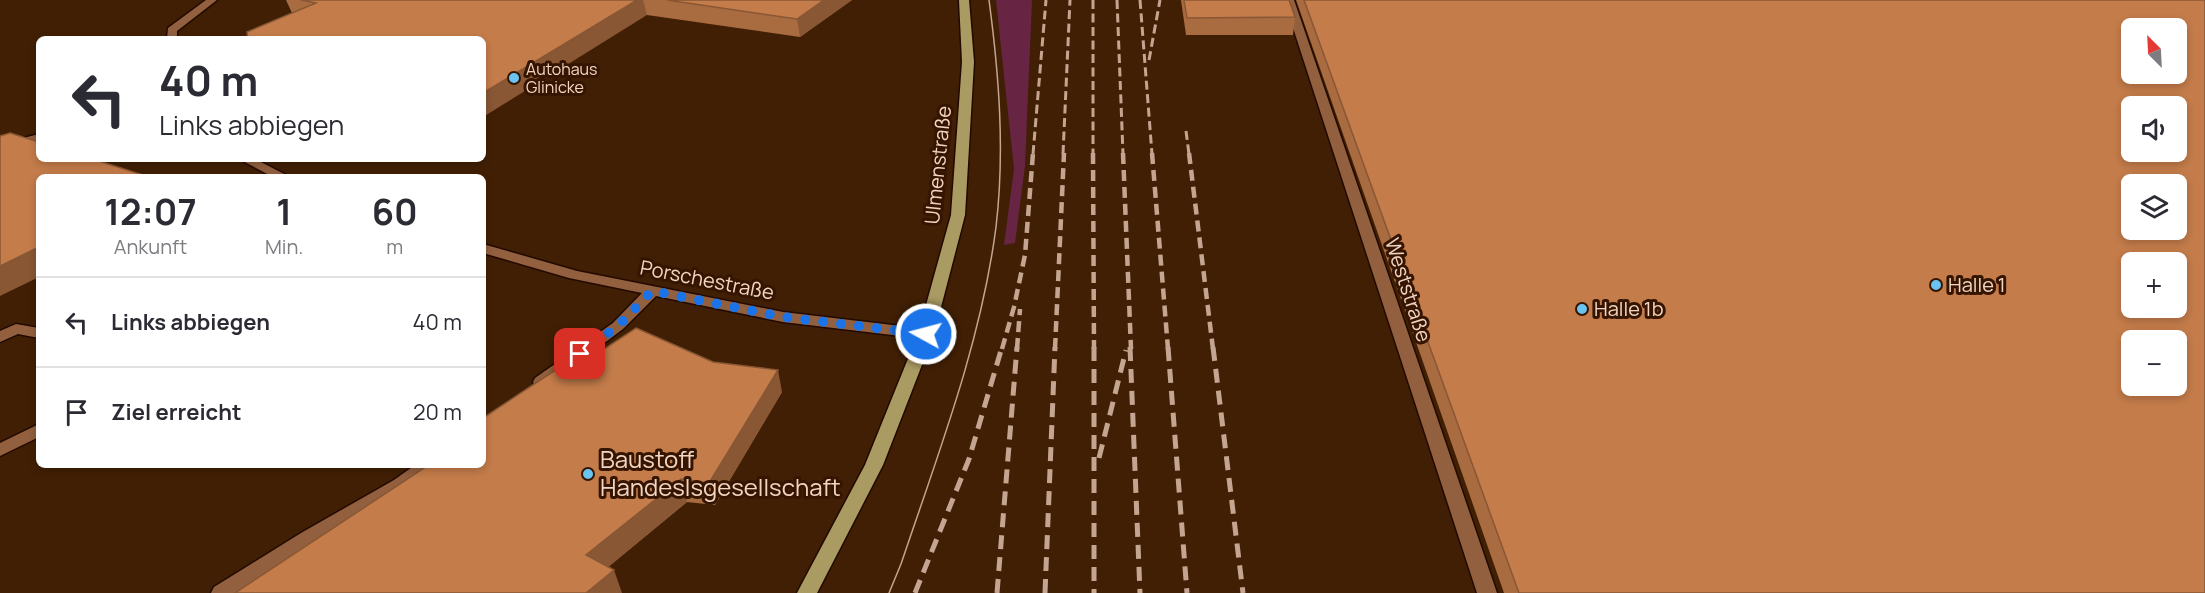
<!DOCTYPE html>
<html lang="de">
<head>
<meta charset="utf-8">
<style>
	:root { --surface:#fff; --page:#f2f2f3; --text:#2b2b33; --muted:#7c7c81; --line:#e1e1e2 }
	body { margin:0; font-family:Manrope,sans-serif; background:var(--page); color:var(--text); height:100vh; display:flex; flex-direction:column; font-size:22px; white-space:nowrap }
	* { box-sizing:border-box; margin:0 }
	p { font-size:20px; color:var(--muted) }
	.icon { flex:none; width:33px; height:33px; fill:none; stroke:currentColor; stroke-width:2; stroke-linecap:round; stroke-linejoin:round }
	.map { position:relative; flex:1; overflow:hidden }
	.panel { position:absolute; left:36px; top:174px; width:450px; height:294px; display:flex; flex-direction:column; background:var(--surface); border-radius:9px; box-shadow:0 3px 9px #0003 }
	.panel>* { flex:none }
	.guide { position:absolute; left:36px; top:36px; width:450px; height:126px; border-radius:9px; box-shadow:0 3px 9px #0003; background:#fff; color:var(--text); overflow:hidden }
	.needle { width:39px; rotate:336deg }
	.tools { position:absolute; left:2121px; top:18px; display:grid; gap:12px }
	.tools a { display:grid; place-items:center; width:66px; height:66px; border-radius:9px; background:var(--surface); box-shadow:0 3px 9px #0003; font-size:30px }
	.pin { position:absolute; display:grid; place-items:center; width:51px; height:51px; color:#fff; margin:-26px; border-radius:12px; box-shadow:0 3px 9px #0006 }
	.me { position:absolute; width:66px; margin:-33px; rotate:277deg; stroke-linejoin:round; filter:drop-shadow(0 0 4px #0008) }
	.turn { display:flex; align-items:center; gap:21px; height:126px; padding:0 24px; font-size:27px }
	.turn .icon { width:78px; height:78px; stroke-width:2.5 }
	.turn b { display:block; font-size:42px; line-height:51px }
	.eta { display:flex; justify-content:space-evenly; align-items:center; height:102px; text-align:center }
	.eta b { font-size:36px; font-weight:700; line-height:42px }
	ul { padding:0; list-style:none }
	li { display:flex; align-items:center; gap:18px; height:90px; padding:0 24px; border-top:2px solid var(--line) }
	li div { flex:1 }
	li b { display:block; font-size:22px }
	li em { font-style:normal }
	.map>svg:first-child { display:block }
	.green { fill:#672443 }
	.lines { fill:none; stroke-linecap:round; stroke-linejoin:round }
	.minor-casing { stroke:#220a00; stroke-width:3 }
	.major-casing { stroke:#220a00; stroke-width:3 }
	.minor { fill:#92603f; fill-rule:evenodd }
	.major { fill:#aa9b63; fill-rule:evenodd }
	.tram { stroke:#c4a591; stroke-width:1.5 }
	.rail-far2 { stroke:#c4a591; stroke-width:3; stroke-dasharray:9 4.5; stroke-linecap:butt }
	.rail-far1 { stroke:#c4a591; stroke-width:4.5; stroke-dasharray:11 6; stroke-linecap:butt }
	.rail { stroke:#c4a591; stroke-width:5; stroke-dasharray:14 8; stroke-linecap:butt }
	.wall { fill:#a96b40 }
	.shaded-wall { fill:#895734 }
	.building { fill:#c47c4a; stroke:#895734; stroke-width:1.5; fill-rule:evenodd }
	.route { stroke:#1a73e8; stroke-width:10; stroke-dasharray:0 18 }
	.poi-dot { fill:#6bc3f2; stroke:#361500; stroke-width:2 }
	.labels { text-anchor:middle; stroke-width:6; stroke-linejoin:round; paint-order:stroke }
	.far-poi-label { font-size:16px; fill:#f1d4c2; stroke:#361500; text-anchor:start }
	.street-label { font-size:20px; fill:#f1d4c2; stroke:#361500 }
	.poi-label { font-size:20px; fill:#f1d4c2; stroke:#361500; text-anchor:start }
	.near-poi-label { font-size:24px; fill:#f1d4c2; stroke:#361500; text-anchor:start }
</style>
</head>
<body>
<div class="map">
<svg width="2205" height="593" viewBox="0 0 2205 593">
	<rect width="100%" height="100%" fill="#411f04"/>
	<path class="green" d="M 996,0 L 1032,0 L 1025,166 L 1015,243 L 1004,245 L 1014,169 Z"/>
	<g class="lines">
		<defs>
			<g id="minor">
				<path d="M 206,0 L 217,0 L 177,31 L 177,39 L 167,39 L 168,28 Z"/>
				<path d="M 1284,0 L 1294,0 L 1497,593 L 1477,593 Z"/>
				<path d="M 39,134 L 39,142 L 0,152 L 0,144 Z"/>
				<path d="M 239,159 L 255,159 L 290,177 L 273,177 Z"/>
				<path d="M 483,244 L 577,271 L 783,312 L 926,329 L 934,334 L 926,339 L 783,322 L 656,296 L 623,329 L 547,386 L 535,386 L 533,382 L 535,378 L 613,323 L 642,293 L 569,278 L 483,253 Z"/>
				<path d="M 16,324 L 39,328 L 39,338 L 18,334 L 0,342 L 0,331 Z"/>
				<path d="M 39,424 L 39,437 L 0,456 L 0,443 Z"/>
				<path d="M 415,465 L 436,465 L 406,490 L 315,543 L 237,593 L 211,593 L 214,587 L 301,533 L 394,480 Z"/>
			</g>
			<path id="major" d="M 959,0 L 969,0 L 974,62 L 965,215 L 934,334 L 883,465 L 817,593 L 797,593 L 865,465 L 918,334 L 951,215 L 962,62 Z"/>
		</defs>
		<use href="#minor" class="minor-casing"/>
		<use href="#major" class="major-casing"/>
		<use href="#minor" class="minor"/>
		<use href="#major" class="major"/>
		<path class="tram" d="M 889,593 L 901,564 C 938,454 981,343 996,227 C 1005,151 999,75 989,0"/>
		<g class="rail-far2">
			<path d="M 1093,0 L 1093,154"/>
			<path d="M 1117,0 L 1123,154"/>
			<path d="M 1140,0 L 1152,154"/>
			<path d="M 1149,60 L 1160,0"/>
			<path d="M 1186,131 L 1189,154"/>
			<path d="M 1033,154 L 1046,0"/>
			<path d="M 1063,154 L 1070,0"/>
		</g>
		<g class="rail-far1">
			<path d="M 1093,153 L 1094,349"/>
			<path d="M 1123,153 L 1131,349"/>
			<path d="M 1152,153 L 1168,349"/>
			<path d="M 1189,153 L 1213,349"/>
			<path d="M 1002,349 L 1014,307 L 1025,255 L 1033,153"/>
			<path d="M 1017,349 L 1020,309"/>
			<path d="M 1055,349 L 1064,153"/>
		</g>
		<g class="rail">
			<path d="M 1094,347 L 1094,593"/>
			<path d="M 1130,347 L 1140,593"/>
			<path d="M 1168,347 L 1187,593"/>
			<path d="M 1213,347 L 1243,593"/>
			<path d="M 1099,458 L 1126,350"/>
			<path d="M 915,593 L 969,459 L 1002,347"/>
			<path d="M 997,593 L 1017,347"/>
			<path d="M 1045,593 L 1055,347"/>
		</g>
	</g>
	<g class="wall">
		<path d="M 286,0 L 852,0 L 800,37 L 647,15 L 292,13 Z"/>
		<path d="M 1181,0 L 1289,0 L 1295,17 L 1293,35 L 1186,35 Z"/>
		<path d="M 1296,0 L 2205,0 L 2205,593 L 1504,593 Z"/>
		<path d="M 713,362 L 782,392 L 715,505 L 687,502 L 608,567 L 422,469 L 421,465 L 483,465 L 566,374 Z"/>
	</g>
	<g class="shaded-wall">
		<path d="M 637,0 L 643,0 L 647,15 L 483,117 L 483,93 Z"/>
		<path d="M 824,0 L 852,0 L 800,37 L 797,19 Z"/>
		<path d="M 39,247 L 39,277 L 0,296 L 0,266 Z"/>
		<path d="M 778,370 L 782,392 L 715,505 L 709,483 Z"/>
		<path d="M 681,479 L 687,502 L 595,578 L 586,555 Z"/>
		<path d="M 614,570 L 622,593 L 586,593 Z"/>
	</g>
	<g class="building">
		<path d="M 301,0 L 637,0 L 483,93 L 483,39 L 248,39 L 247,32 L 316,3 Z"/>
		<path d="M 667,0 L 824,0 L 797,19 Z"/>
		<path d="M 1184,0 L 1289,0 L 1295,17 L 1187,18 Z"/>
		<path d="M 1304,0 L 2205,0 L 2205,593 L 1519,593 ZM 2132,28 L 2176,28 L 2176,74 L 2132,74 ZM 2132,106 L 2176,106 L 2176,152 L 2132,152 ZM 2132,184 L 2176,184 L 2176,230 L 2132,230 ZM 2132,262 L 2176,262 L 2176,308 L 2132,308 ZM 2132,340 L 2176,340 L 2176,386 L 2132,386 Z"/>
		<path d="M 10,133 L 39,142 L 39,159 L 93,159 L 149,177 L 39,177 L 39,247 L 0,266 L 0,136 Z"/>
		<path d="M 636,328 L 713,362 L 778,370 L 709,483 L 681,479 L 586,555 L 614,570 L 586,593 L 235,593 L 427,466 L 425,465 L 483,465 L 483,418 L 557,369 L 566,374 Z"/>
	</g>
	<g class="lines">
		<path class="route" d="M 580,354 L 618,326 L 652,291 L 783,317 L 926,334"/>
	</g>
	<g class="poi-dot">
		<circle cx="514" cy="78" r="6"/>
		<circle cx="1936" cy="285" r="6"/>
		<circle cx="1582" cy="309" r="6"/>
		<circle cx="588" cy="474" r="6"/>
	</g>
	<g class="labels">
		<g class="far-poi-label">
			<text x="526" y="75">Autohaus<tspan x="526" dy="18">Glinicke</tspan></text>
		</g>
		<g class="street-label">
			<text transform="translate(938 165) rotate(-84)" y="7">Ulmenstraße</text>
			<text transform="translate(707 280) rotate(11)" y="7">Porschestraße</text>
			<text transform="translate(1408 290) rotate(72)" y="7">Weststraße</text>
		</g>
		<g class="poi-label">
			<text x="1948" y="292">Halle 1</text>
			<text x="1594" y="316">Halle 1b</text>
		</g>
		<g class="near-poi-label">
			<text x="600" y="468">Baustoff<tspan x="600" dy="28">Handeslsgesellschaft</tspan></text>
		</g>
	</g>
</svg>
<div class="tools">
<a><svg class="needle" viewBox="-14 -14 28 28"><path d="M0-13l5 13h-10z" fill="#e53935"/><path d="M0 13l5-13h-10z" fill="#7c7c81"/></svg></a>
<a><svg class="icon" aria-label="sound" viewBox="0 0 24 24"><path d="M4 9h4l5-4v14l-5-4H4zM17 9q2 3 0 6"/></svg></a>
<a><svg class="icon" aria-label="layers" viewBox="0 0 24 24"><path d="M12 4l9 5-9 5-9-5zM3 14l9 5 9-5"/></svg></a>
<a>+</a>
<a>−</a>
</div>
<div class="pin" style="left:580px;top:354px;background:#d93025"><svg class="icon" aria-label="arrive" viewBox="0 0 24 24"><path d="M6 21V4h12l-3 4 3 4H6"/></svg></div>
<svg class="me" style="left:926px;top:334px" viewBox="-20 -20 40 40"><circle r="17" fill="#1a73e8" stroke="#fff" stroke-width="3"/><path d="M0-11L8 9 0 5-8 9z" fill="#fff"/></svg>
<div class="guide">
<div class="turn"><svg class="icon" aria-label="left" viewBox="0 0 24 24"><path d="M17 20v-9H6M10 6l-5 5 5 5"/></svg><div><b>40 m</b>Links abbiegen</div></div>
</div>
<section class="panel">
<div class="eta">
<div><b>12:07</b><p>Ankunft</p></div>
<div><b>1</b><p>Min.</p></div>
<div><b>60</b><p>m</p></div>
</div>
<ul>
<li><svg class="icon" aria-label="left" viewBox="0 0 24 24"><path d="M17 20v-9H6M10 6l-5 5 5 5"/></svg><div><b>Links abbiegen</b></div><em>40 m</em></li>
<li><svg class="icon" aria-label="arrive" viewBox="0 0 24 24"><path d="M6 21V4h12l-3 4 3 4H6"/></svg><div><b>Ziel erreicht</b></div><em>20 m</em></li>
</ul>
</section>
</div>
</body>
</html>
